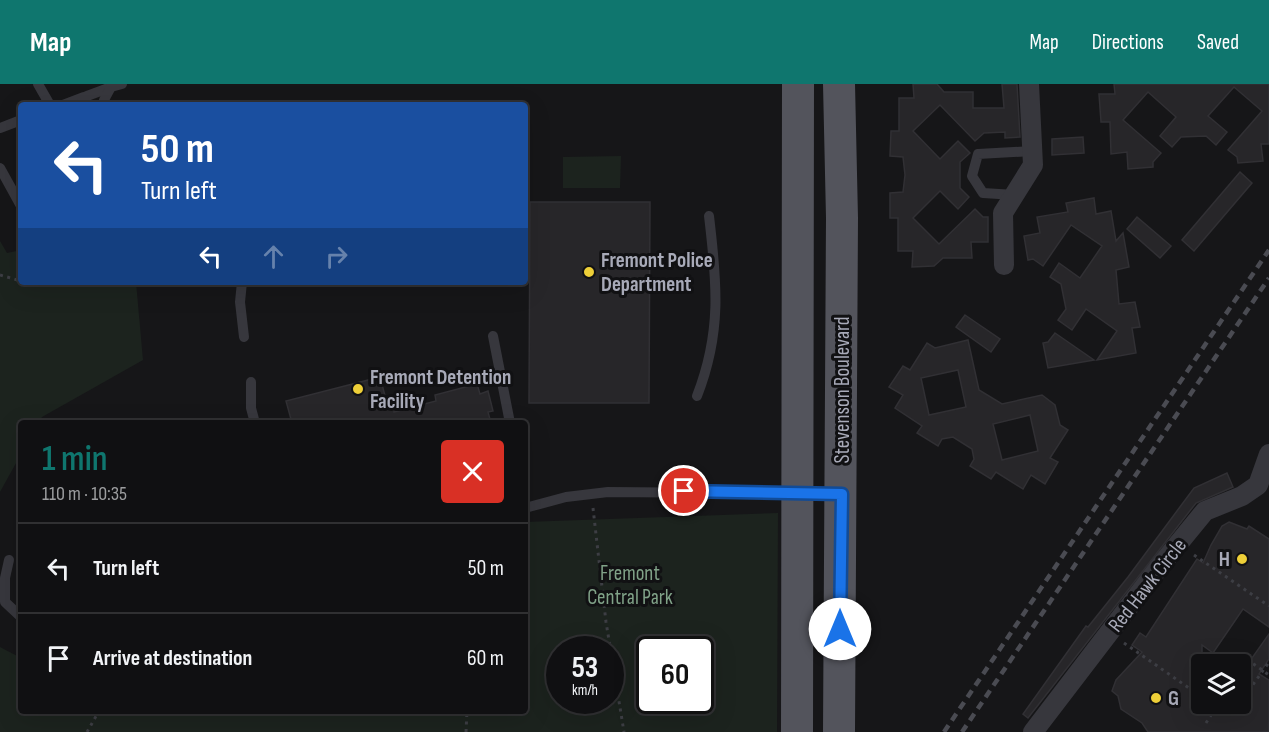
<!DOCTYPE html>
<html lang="en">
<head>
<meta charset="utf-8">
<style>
	:root { --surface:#101012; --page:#19191b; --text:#f1f3f6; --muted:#9c9d9f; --line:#303032; --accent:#0f766e }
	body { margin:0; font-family:"Sofia Sans Condensed",sans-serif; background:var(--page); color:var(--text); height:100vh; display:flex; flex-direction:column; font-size:22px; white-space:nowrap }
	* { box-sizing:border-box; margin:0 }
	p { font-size:20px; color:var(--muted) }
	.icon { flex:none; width:33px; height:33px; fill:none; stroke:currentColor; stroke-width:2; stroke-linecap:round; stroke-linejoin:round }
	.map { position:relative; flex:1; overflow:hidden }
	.panel { position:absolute; left:18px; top:336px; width:510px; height:294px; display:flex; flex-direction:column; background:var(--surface); border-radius:6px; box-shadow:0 6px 24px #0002,0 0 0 2px var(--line) }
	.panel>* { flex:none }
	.guide { position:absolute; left:18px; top:18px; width:510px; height:183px; border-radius:6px; box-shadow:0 6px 24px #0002,0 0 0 2px var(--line); background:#1a4fa0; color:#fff; overflow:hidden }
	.buttons { position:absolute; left:1191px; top:570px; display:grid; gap:12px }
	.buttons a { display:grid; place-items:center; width:60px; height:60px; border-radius:6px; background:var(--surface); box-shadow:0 6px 24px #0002,0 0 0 2px var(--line); font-size:30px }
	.speed { position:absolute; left:546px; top:552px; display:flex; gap:12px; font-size:30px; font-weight:700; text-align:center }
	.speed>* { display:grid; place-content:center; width:78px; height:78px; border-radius:50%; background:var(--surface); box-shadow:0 6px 24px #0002,0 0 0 2px var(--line); line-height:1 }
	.speed small { font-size:15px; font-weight:400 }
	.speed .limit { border:3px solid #111; border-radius:9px; background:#fff; color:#111 }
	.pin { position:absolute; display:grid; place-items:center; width:51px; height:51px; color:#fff; margin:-26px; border:3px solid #fff; border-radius:50%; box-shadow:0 2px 6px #0007 }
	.me { position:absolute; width:66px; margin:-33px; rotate:0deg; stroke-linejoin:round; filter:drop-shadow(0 0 4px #0008) }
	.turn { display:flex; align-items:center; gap:21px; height:126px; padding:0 24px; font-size:27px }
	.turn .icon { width:78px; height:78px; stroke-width:2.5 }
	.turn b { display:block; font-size:42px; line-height:51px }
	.lanes { display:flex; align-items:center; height:57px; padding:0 24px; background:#0003; justify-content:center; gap:30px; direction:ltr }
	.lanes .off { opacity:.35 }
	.round { display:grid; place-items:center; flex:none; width:63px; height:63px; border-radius:6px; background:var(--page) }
	.head { display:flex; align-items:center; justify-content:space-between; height:102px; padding:0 24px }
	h1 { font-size:36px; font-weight:600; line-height:45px; color:var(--accent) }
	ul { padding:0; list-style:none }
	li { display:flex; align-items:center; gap:18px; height:90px; padding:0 24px; border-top:2px solid var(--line) }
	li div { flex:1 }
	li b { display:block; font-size:22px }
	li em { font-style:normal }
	header { display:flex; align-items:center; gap:36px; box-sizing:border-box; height:84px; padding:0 30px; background:var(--accent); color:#fff }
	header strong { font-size:28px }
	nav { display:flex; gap:33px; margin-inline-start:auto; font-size:21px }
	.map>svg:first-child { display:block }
	.green { fill:#1c231e; fill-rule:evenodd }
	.building { fill:#272629; stroke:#313034; stroke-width:1.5; fill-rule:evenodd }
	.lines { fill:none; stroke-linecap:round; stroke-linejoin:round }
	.path { stroke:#3d3e44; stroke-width:3; stroke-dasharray:3 4.5; stroke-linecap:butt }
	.lane { stroke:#37373d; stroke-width:10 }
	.street { stroke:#37373d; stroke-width:20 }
	.primary { stroke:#53545c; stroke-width:32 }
	.rail { stroke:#4a4b52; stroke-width:4.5; stroke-dasharray:8 6; stroke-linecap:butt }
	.route-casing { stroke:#114b97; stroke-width:15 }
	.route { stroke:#1a73e8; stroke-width:10 }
	.poi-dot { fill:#eecf38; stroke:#111113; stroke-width:2 }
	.labels { text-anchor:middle; stroke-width:6; stroke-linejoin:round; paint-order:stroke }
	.poi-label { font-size:21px; font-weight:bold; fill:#a8aab8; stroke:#111113; text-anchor:start }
	.street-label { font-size:21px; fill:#a8aab8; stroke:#111113 }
	.park-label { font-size:21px; fill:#80a288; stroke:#111113 }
</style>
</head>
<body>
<header>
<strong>Map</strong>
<nav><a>Map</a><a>Directions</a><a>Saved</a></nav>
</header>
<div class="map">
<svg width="1269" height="648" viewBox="0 0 1269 648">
	<rect width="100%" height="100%" fill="#161618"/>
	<g class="green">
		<path d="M 621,72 L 620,104 L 563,104 L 563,73 Z"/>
		<path d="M 0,157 L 7,169 L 21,166 L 21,198 L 136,198 L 143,276 L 42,333 L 38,339 L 21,339 L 21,370 L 0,408 Z"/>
		<path d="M 778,429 L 777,648 L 0,648 L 0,563 L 21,574 L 21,627 L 525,627 L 525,438 ZM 560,566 L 610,566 L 610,616 L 560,616 ZM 650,566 L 700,566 L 700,616 L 650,616 Z"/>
	</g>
	<g class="building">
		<path d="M 913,0 L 937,0 L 944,8 L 973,8 L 973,24 L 1004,24 L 1002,0 L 1017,0 L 1020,53 L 1005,54 L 1005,48 L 984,49 L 975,57 L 940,21 L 913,47 L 940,75 L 958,57 L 970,69 L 960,78 L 960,104 L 969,113 L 958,125 L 940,107 L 913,134 L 939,160 L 975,125 L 983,133 L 988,133 L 988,158 L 971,158 L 972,174 L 943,174 L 934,182 L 912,183 L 913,167 L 898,167 L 898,134 L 890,134 L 890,109 L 903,108 L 905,91 L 903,73 L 890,72 L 891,47 L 899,47 L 899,14 L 914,14 Z"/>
		<path d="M 1114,0 L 1269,0 L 1269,60 L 1261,60 L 1263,77 L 1238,79 L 1237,73 L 1228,66 L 1262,27 L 1234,3 L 1208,32 L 1227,48 L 1216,61 L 1206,52 L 1181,53 L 1172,63 L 1160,52 L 1176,33 L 1148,8 L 1123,36 L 1161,69 L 1153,78 L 1153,83 L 1128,85 L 1127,68 L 1111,70 L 1110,38 L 1101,38 L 1099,10 L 1115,10 Z"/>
		<path d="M 1083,53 L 1084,69 L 1052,71 L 1052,55 Z"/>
		<path d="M 1240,88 L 1252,99 L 1194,167 L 1182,156 Z"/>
		<path d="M 1094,114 L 1096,130 L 1111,127 L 1116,157 L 1123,149 L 1129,183 L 1116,186 L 1119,220 L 1135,218 L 1140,243 L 1132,244 L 1136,269 L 1097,276 L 1117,247 L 1086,225 L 1072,246 L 1058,236 L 1066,225 L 1061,200 L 1050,193 L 1059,179 L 1080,194 L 1102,162 L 1071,141 L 1043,182 L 1033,175 L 1028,176 L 1024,152 L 1040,149 L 1037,133 L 1068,128 L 1066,119 Z"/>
		<path d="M 530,118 L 650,118 L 649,319 L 529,319 Z"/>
		<path d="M 1137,133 L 1171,162 L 1160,174 L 1127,145 Z"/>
		<path d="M 965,231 L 1000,255 L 991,268 L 956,243 Z"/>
		<path d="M 1055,249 L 1094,276 L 1048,284 L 1043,259 L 1048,258 Z"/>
		<path d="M 968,256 L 979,306 L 1002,320 L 1042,311 L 1055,321 L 1060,341 L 1068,346 L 1050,374 L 1058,378 L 1045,400 L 1031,391 L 1023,405 L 996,388 L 991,395 L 970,382 L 974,375 L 972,365 L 953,353 L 942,355 L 938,362 L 917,349 L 922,342 L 895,324 L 903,311 L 889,303 L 903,282 L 910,286 L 927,259 L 935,264 ZM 958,286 L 966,323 L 929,331 L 921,294 ZM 1030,331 L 1038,367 L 1002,376 L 993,340 Z"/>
		<path d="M 380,293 L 388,323 L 393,322 L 394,328 L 436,317 L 435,311 L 477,300 L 480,310 L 488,307 L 493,327 L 488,328 L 491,339 L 292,339 L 286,317 Z"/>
		<path d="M 1227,389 L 1233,403 L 1196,419 L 1028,634 L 1023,630 L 1086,542 L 1088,543 L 1128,493 L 1194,404 Z"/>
		<path d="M 1229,438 L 1247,445 L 1249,442 L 1269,455 L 1269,543 L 1243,525 L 1213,569 L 1202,561 L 1202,620 L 1240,620 L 1240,591 L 1269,550 L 1269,575 L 1259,590 L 1269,596 L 1269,648 L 1148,648 L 1142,639 L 1121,625 L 1118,612 L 1112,607 L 1116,596 L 1142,568 L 1132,561 L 1140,549 L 1146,553 L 1197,475 L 1203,479 L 1211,461 L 1222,442 Z"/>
	</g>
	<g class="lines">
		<g class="path">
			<path d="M 0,191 L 21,197"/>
			<path d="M 593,424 L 606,538 L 624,648"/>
			<path d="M 1194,471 L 1269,522"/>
			<path d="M 1124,559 L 1202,613"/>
			<path d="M 1241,571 L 1269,591"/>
			<path d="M 1240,619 L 1269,578"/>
			<path d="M 1216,623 L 1221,620"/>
			<path d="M 1206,639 L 1216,623 L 1211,620"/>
			<path d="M 87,648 L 99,627"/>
			<path d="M 466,648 L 467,627"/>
		</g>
		<g class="lane">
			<path d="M 38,0 L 50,21"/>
			<path d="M 63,21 L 84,13"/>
			<path d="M 79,21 L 87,12 L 111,3"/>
			<path d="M 105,21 L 104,16 L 111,3 L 122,0"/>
			<path d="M 0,44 L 21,36"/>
			<path d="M 0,84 L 21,122"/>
			<path d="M 1015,111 L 983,109 L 972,92 L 978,70 L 1032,67"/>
			<path d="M 242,198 L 240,218 L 244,253"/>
			<path d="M 493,252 L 510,339"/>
			<path d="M 251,298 L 251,324 L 255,339"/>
			<path d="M 697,312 C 722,248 717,199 709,132"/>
			<path d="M 525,424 L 566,413 L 608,408 L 838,410"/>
			<path d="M 9,476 L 5,494 L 5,518 L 21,533"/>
		</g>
		<g class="street">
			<path d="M 1004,181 L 1003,129 L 1033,81 L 1029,0"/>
			<path d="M 1033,648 L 1160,482 L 1205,427 L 1242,412 L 1258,401 L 1269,370"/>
		</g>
		<g class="primary">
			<path d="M 839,0 L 842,134 L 839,648"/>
			<path d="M 797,648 L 798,0"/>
		</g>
		<g class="rail">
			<path d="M 944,648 L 1269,166"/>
			<path d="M 962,648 L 1269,194"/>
		</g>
	</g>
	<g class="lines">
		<defs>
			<path id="route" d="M 684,407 L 842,410 L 840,545"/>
		</defs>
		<use href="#route" class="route-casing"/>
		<use href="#route" class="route"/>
	</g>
	<g class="poi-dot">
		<circle cx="589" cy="188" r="6"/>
		<circle cx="358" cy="305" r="6"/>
		<circle cx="1242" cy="475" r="6"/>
		<circle cx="1156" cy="614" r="6"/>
	</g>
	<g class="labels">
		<g class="poi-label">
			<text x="601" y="183">Fremont Police<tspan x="601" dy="24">Department</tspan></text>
			<text x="370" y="300">Fremont Detention<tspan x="370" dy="24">Facility</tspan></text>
			<text x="1230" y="482" text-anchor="end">H</text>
			<text x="1168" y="621">G</text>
		</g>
		<g class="street-label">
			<text transform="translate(842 306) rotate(-90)" y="7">Stevenson Boulevard</text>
			<text transform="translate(1147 501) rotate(-52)" y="7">Red Hawk Circle</text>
		</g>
		<g class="park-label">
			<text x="630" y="496">Fremont<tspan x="630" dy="24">Central Park</tspan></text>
		</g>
	</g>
</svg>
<div class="buttons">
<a><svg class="icon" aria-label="layers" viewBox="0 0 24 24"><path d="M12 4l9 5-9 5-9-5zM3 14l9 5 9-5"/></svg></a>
</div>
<div class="speed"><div>53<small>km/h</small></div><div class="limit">60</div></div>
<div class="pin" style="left:684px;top:407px;background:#d93025"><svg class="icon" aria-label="arrive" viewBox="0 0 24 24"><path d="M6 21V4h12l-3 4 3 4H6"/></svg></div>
<svg class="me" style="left:840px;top:545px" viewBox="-20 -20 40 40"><circle r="19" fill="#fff"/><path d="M0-13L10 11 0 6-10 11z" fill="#1a73e8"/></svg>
<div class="guide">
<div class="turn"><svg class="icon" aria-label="left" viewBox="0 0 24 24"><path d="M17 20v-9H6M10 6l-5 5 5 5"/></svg><div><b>50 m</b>Turn left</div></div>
<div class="lanes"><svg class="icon" aria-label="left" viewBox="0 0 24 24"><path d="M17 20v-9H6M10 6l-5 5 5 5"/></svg><svg class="icon off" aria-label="ahead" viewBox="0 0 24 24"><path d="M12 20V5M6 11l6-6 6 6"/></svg><svg class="icon off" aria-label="right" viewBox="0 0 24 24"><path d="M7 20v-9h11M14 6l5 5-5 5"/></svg></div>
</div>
<section class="panel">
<div class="head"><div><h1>1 min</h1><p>110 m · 10:35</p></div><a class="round" style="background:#d93025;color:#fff"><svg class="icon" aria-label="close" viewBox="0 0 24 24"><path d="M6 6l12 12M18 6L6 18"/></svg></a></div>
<ul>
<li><svg class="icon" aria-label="left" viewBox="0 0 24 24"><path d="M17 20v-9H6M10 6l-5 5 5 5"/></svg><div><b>Turn left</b></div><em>50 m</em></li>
<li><svg class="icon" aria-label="arrive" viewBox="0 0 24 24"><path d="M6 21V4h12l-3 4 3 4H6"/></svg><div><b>Arrive at destination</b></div><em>60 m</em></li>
</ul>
</section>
</div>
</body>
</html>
